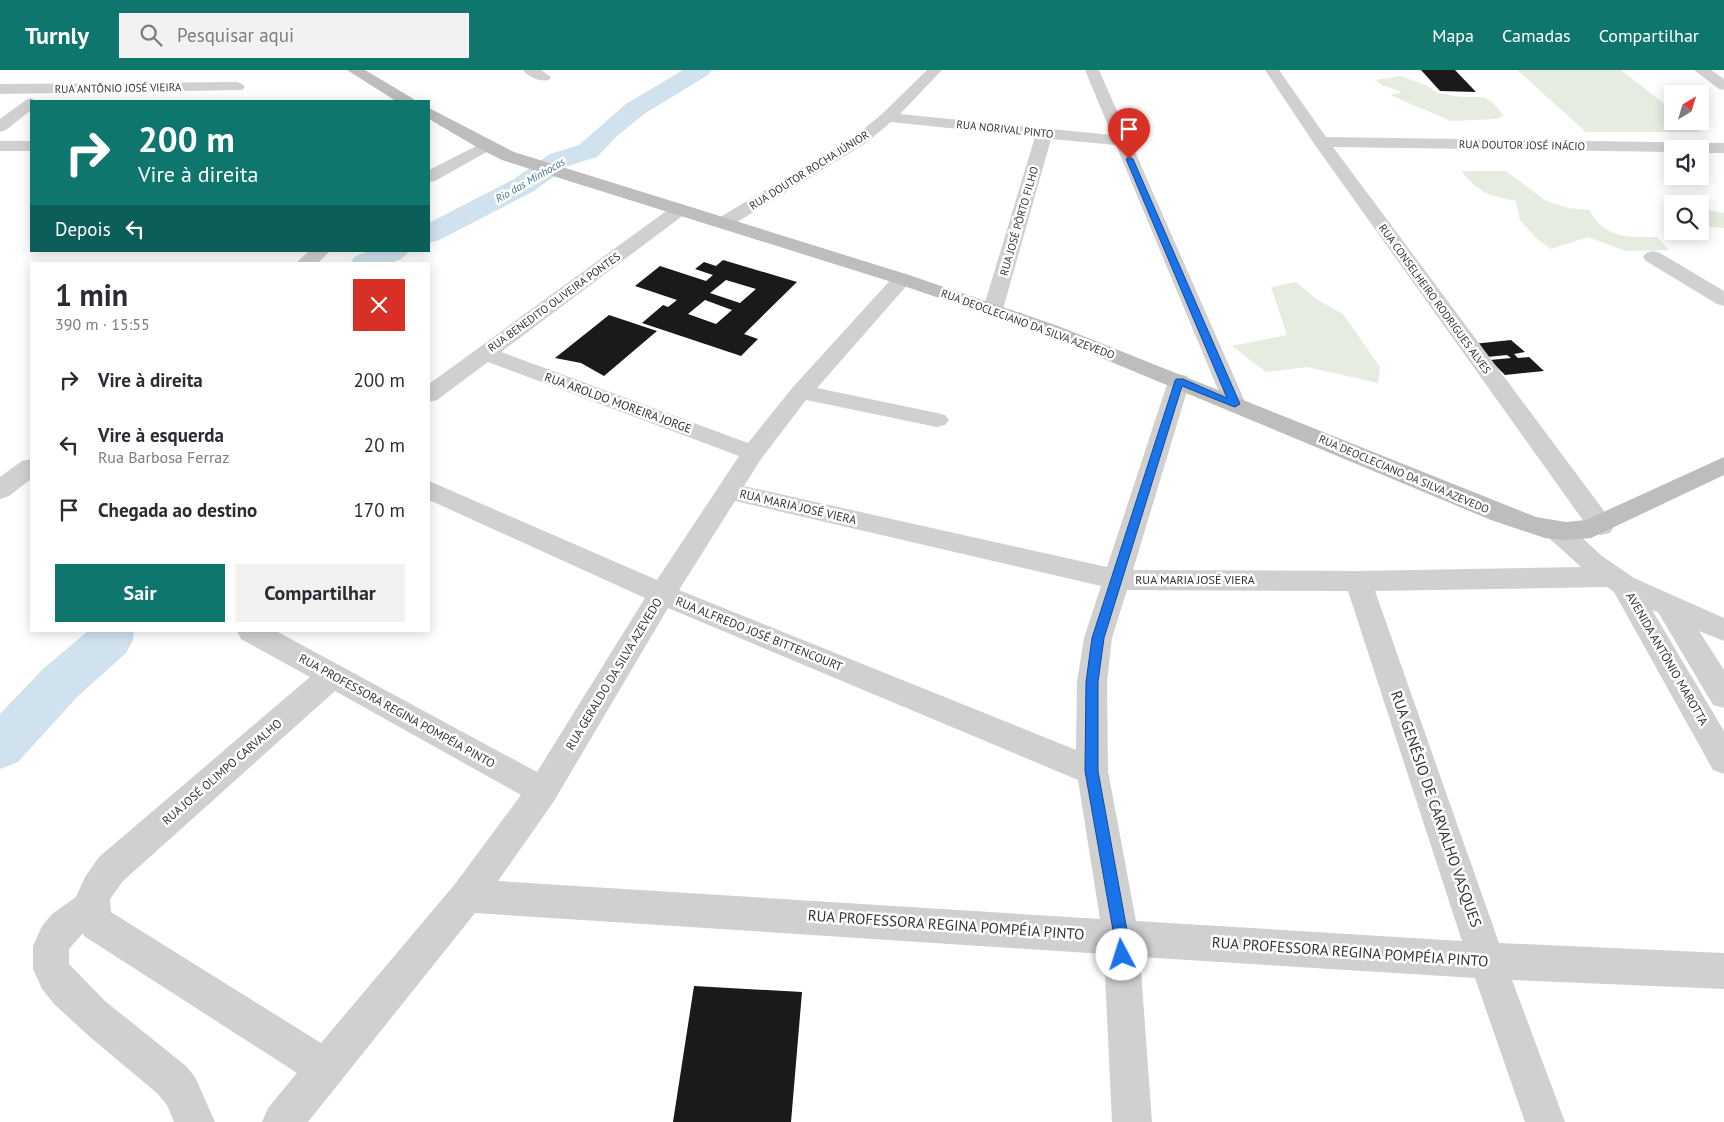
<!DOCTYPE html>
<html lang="pt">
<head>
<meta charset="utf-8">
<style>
	:root { --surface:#fff; --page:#f2f2f3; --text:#2b2b33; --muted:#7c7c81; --accent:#0f766e }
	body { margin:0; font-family:"PT Sans",sans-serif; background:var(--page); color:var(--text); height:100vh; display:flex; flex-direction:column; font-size:19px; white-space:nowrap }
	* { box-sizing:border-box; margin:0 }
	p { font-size:16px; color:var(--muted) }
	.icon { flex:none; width:28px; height:28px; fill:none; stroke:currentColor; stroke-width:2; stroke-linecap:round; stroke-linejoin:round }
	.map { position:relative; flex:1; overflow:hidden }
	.panel { position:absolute; left:30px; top:192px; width:400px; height:370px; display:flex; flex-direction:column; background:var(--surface); border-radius:0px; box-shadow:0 2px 12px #0003 }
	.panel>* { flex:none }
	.banner { position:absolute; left:30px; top:30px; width:400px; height:152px; border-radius:0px; box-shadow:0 2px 12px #0003; background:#0f766e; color:#fff; overflow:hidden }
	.needle { width:32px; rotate:38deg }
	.controls { position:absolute; left:1664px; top:15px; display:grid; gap:10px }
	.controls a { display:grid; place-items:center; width:45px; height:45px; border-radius:0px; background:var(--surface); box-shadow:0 2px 12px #0003; font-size:25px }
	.pin { position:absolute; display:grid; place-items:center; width:42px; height:42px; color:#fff; margin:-51px -21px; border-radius:50% 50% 50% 0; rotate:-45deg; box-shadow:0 0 5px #0007 }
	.pin .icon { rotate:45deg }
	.me { position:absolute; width:55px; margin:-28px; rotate:355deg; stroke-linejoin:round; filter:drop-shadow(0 0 4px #0008) }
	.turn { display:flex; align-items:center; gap:18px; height:105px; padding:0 25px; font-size:22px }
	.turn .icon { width:65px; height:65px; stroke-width:2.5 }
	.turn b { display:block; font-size:35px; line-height:42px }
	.then { display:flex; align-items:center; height:48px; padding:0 25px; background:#0003; gap:10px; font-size:19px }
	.round { display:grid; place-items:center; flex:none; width:52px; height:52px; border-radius:0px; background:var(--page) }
	.head { display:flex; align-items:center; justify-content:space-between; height:85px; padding:0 25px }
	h1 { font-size:30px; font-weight:700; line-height:38px }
	.button { display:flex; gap:10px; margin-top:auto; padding:10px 25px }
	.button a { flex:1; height:58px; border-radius:0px; background:var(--accent); color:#fff; font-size:20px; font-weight:700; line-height:58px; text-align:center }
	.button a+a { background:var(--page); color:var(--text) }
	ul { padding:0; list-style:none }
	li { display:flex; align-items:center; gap:15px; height:65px; padding:0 25px }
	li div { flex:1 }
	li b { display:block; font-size:19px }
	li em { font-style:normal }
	header { display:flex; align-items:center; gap:30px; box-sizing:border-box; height:70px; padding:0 25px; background:var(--accent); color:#fff }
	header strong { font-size:24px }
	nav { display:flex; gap:28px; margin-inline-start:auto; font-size:18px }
	.search { width:350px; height:45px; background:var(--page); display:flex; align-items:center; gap:12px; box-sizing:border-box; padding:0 18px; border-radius:0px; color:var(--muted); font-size:19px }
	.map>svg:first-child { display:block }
	.green { fill:#e6ecdf }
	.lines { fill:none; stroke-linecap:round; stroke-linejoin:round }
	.river { fill:#cfe2ee; fill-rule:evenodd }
	.building { fill:#1a1a1a; fill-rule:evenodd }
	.minor { fill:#d0d0d0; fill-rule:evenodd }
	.secondary { fill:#bdbdbd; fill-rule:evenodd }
	.route { fill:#1a73e8; stroke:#114b97 }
	.labels { text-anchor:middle; stroke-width:5; stroke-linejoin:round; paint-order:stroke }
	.far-street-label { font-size:11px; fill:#333; stroke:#fff }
	.far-water-label { font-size:11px; font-style:italic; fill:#3f7597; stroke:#fff }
	.street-label { font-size:12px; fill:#333; stroke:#fff }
	.near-street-label { font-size:15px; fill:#333; stroke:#fff }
</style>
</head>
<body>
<header>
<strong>Turnly</strong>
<div class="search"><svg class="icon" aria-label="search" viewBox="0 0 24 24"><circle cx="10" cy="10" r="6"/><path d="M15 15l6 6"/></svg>Pesquisar aqui</div>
<nav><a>Mapa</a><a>Camadas</a><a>Compartilhar</a></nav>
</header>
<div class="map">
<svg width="1724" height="1052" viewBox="0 0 1724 1052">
	<rect width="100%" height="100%" fill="#fff"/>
	<g class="green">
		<path d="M 1517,0 L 1621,0 L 1672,40 L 1672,51 L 1687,51 L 1701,62 L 1586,62 Z"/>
		<path d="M 1401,6 L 1425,15 L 1438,23 L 1461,27 L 1484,27 L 1494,34 L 1504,46 L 1496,49 L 1451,51 L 1390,25 L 1402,22 L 1382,15 L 1375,10 Z"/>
		<path d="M 1461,101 L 1506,101 L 1546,131 L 1568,138 L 1589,140 C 1606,169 1627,167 1657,167 L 1669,180 L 1626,181 L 1588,167 L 1551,179 L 1536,168 L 1520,150 L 1516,131 C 1487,125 1481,124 1461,101 Z"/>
		<path d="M 1700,139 L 1724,143 L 1724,158 L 1700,156 Z"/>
		<path d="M 1296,212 L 1316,229 L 1343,244 L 1380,297 L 1378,313 L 1307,297 L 1266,302 L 1232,276 L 1287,265 L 1271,217 Z"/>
	</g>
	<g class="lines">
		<g class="river">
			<path d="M 683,0 L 712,0 L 708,5 L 644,44 L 616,67 L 597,87 L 568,96 L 534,121 L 439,170 L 429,173 L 429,153 L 514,109 L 550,84 L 579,75 L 626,34 Z"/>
			<path d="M 368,181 L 409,181 C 397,199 369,194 350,194 L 354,187 Z"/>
			<path d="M 88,561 L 134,561 L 133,570 L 126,583 L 77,627 L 18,692 L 0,699 L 0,644 L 43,599 Z"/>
		</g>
	</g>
	<g class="building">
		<path d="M 1421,0 L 1455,0 L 1476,22 L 1440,21 Z"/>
		<path d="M 723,190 L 797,212 L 744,264 L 758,269 L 741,286 L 642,253 L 663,235 L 668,237 L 677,230 L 635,216 L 660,196 L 706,211 L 713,205 L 695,199 L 704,192 L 716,196 ZM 726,210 L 756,219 L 740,233 L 710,223 ZM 705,230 L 732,240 L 716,254 L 688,244 Z"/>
		<path d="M 609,245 L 657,261 L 604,306 L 581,293 L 555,288 Z"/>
		<path d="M 1511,270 L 1525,282 L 1514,284 L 1518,288 L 1529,287 L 1544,301 L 1505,305 L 1490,290 L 1511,288 L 1507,285 L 1487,287 L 1473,274 Z"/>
		<path d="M 694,916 L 802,922 L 791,1052 L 673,1052 Z"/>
	</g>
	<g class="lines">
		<g class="minor">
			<path d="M 523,0 L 541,0 L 551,7 L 549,10 C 540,12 528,7 523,0 Z"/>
			<path d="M 927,0 L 942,0 L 900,44 L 1112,65 L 1085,0 L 1099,0 L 1246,334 L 1243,339 L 1235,341 L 1227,339 L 1224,334 L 1116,75 L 1051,69 L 1003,239 L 1000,243 L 993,245 L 986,243 L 983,239 L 1035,67 L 891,52 L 866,73 L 729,157 L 723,159 L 717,157 L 714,153 L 717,149 L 854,67 L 882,44 Z"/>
			<path d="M 1265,0 L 1279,0 L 1326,67 L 1724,73 L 1724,83 L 1700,83 L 1700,79 L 1672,79 L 1672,82 L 1333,77 L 1610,449 L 1614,456 L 1610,463 L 1601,465 L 1592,463 L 1315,75 Z"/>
			<path d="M 1694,0 L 1711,0 L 1724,9 L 1724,20 L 1719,19 Z"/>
			<path d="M 237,12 L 242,14 L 245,17 L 242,20 L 0,24 L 0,14 Z"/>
			<path d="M 31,28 L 37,31 L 31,31 L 31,40 L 6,60 L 0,62 L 0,49 L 26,30 Z"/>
			<rect x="0" y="71" width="31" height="10"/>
			<path d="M 486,71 L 492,73 L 494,76 L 492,79 L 435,111 L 429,112 L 429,100 Z"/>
			<path d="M 679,135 L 685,136 L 688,140 L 685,144 L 501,282 L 748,373 L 793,317 L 895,205 L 902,203 L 909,205 L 912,209 L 909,213 L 817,318 L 937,343 L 945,345 L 949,350 L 945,355 L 937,357 L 806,330 L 761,389 L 744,416 L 1107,497 L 1168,311 L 1171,306 L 1179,304 L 1187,306 L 1190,311 L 1133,500 L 1358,501 L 1581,497 L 1550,469 L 1546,462 L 1550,455 L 1559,453 L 1568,455 L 1602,486 L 1634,508 L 1724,548 L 1724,571 L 1699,561 L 1724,600 L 1724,638 L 1713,635 L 1658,542 L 1652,540 L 1724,661 L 1724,704 L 1713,700 L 1614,522 L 1607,517 L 1375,521 L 1499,873 L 1724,883 L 1724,919 L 1512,910 L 1565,1052 L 1525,1052 L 1475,908 L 1140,887 L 1152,1052 L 1112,1052 L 1104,884 L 475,843 L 308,1052 L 262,1052 L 268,1038 L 297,1003 L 84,866 L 83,863 L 69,879 L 69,894 L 105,931 L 186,996 L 195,1007 L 215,1052 L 174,1052 L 167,1035 L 158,1024 L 90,967 L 54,934 L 42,919 L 33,899 L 33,876 L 42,856 L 52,844 L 76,827 L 85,807 L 99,787 L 310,607 L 241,569 L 237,561 L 276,561 L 537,702 L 645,528 L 429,430 L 429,411 L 657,510 L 739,386 L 488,292 L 437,330 L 429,332 L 429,314 L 673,136 ZM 735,431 L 1101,516 L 1084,568 L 1077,612 L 1076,680 L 679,520 ZM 1127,520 L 1348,521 L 1462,871 L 1136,851 L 1108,701 L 1107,612 L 1112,568 ZM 668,538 L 1078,710 L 1100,849 L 498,811 L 554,731 ZM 335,621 L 521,725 L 455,814 L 321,973 L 111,842 L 110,829 L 123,811 Z"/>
			<path d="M 309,181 L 330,181 L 317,194 L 295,194 Z"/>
			<path d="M 1653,181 L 1660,183 L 1724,221 L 1724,236 L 1717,234 L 1646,191 L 1643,187 L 1646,183 Z"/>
			<path d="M 31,389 L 31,409 L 9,426 L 0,429 L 0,407 L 22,391 Z"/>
		</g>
		<g class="secondary">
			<path d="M 347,0 L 365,0 L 412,28 L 415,31 L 396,31 Z"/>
			<path d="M 429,38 L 514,82 L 909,205 L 1058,256 L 1536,447 L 1566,452 L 1586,450 L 1724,387 L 1724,405 L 1591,468 L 1566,470 L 1545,468 L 1491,450 L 1044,264 L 895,213 L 502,90 L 480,79 L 429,49 Z"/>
		</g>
	</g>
	<path class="route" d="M 1129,87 L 1133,89 L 1240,334 L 1235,337 L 1232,336 L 1182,316 L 1104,568 L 1098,612 L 1098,701 L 1128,866 L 1130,885 L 1127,890 L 1122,892 L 1117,890 L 1114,866 L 1085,701 L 1086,612 L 1092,568 L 1175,311 L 1176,309 L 1183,309 L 1227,328 L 1126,89 Z"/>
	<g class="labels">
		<g class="far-street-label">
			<text transform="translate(118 18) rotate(-1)" y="4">RUA ANTÔNIO JOSÉ VIEIRA</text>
			<text transform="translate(1005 59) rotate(6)" y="4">RUA NORIVAL PINTO</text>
			<text transform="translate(1522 75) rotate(1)" y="4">RUA DOUTOR JOSÉ INÁCIO</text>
			<text transform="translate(809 100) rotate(-32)" y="4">RUA DOUTOR ROCHA JÚNIOR</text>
			<text transform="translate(1019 151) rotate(-74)" y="4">RUA JOSÉ PÔRTO FILHO</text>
			<text transform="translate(1435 229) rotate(54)" y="4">RUA CONSELHEIRO RODRIGUES ALVES</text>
			<text transform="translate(554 232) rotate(-36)" y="4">RUA BENEDITO OLIVEIRA PONTES</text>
			<text transform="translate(1028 254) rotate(20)" y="4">RUA DEOCLECIANO DA SILVA AZEVEDO</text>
			<text transform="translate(1404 404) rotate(23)" y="4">RUA DEOCLECIANO DA SILVA AZEVEDO</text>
		</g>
		<g class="far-water-label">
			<text transform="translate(530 110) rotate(-30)" y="4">Rio das Minhocas</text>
		</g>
		<g class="street-label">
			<text transform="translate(618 333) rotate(20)" y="4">RUA AROLDO MOREIRA JORGE</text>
			<text transform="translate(798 437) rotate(13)" y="4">RUA MARIA JOSÉ VIERA</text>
			<text x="1195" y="514">RUA MARIA JOSÉ VIERA</text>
			<text transform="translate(759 564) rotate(22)" y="4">RUA ALFREDO JOSÉ BITTENCOURT</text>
			<text transform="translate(1667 589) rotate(60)" y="4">AVENIDA ANTÔNIO MAROTTA</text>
			<text transform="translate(614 604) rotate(-59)" y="4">RUA GERALDO DA SILVA AZEVEDO</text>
			<text transform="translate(397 641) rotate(29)" y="4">RUA PROFESSORA REGINA POMPÉIA PINTO</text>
			<text transform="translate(222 702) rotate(-41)" y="4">RUA JOSÉ OLIMPO CARVALHO</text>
		</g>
		<g class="near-street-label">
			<text transform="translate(1436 739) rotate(71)" y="5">RUA GENÉSIO DE CARVALHO VASQUES</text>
			<text transform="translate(946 855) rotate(4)" y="5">RUA PROFESSORA REGINA POMPÉIA PINTO</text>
			<text transform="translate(1350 882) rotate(4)" y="5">RUA PROFESSORA REGINA POMPÉIA PINTO</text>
		</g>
	</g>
</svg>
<div class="controls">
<a><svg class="needle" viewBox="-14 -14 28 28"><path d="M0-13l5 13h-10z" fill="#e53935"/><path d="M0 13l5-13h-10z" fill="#7c7c81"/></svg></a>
<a><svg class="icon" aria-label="sound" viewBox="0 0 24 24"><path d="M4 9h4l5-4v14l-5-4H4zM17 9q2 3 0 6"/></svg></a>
<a><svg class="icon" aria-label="search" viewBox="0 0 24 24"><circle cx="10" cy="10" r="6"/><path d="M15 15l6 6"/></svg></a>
</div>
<div class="pin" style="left:1129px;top:89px;background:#d93025"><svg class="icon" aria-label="arrive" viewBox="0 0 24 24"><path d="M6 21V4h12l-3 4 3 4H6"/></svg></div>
<svg class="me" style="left:1122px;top:885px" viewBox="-20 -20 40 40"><circle r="19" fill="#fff"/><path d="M0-13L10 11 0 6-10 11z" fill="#1a73e8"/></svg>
<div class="banner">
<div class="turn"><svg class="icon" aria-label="right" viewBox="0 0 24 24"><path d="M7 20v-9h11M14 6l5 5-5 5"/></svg><div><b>200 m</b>Vire à direita</div></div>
<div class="then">Depois<svg class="icon" aria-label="left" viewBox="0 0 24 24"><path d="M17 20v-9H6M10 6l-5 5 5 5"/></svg></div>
</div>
<section class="panel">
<div class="head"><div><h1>1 min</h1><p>390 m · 15:55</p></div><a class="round" style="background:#d93025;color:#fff"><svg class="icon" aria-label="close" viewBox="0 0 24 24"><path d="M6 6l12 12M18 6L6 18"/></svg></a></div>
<ul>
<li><svg class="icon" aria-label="right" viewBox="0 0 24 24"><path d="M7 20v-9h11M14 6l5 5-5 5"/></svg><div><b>Vire à direita</b></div><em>200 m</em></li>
<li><svg class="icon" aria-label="left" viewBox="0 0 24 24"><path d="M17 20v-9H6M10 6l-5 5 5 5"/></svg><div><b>Vire à esquerda</b><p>Rua Barbosa Ferraz</p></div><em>20 m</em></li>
<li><svg class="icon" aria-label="arrive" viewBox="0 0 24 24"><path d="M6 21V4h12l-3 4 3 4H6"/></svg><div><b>Chegada ao destino</b></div><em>170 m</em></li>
</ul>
<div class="button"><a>Sair</a><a>Compartilhar</a></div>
</section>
</div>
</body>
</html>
